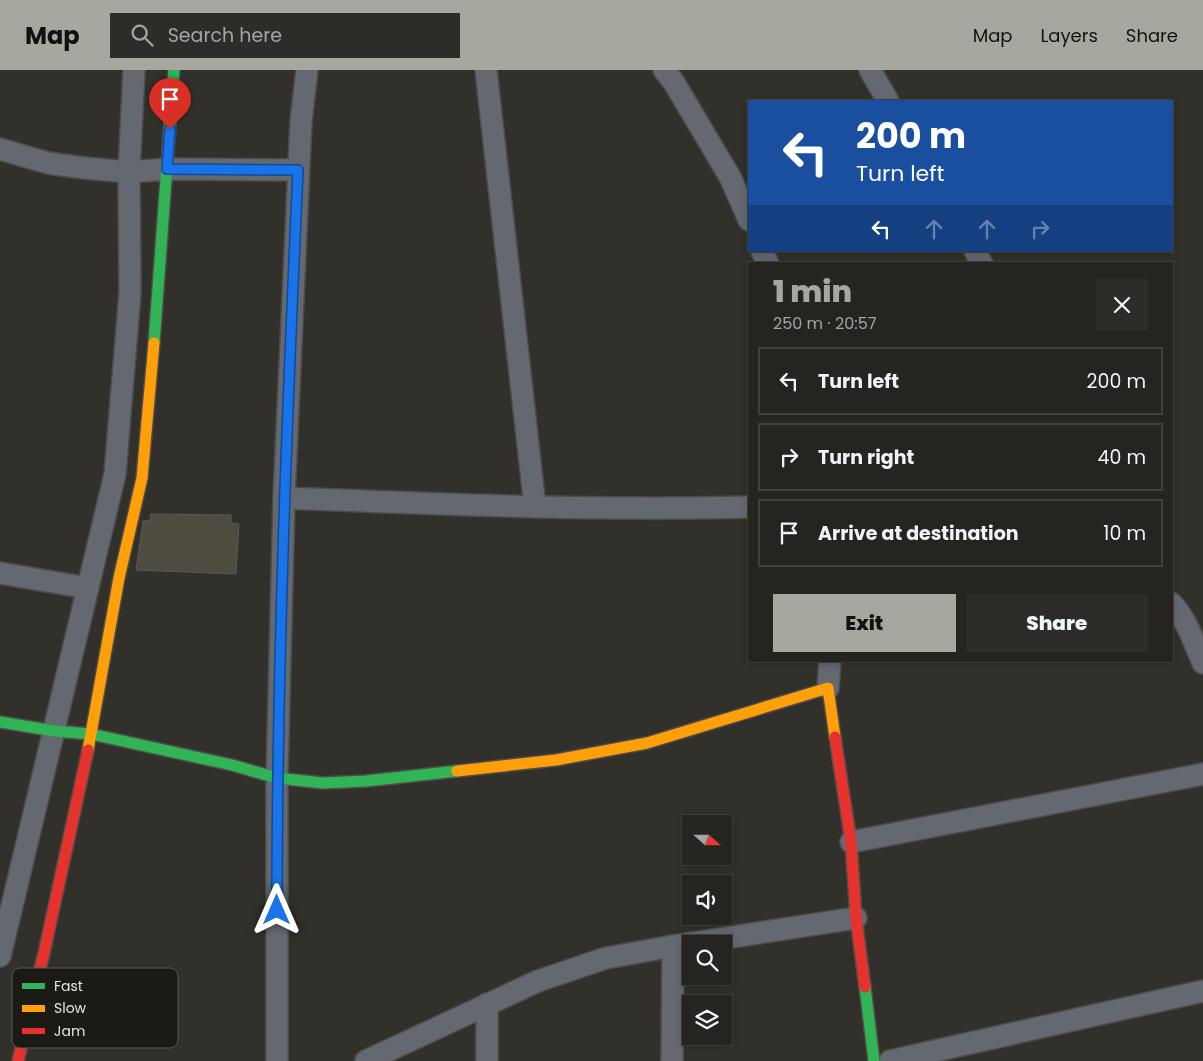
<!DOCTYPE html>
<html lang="en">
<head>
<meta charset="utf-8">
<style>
	:root { --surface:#262420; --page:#2e2c29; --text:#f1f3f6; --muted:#a4a4a5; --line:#42413e; --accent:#a7a69f }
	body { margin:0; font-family:Poppins,sans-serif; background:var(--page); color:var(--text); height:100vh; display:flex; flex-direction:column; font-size:19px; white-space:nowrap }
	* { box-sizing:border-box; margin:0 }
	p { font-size:16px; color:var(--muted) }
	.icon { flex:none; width:28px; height:28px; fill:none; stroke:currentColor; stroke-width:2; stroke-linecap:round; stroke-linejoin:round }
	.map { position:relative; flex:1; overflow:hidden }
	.panel { position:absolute; left:748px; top:192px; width:425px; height:400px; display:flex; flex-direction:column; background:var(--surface); border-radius:0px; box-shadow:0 2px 8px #0003,0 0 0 1px var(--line) }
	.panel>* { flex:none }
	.top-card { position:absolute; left:748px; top:30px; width:425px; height:152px; border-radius:0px; box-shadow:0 2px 8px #0003,0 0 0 1px var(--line); background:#1a4fa0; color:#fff; overflow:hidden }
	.needle { width:32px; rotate:111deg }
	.tools { position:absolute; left:682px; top:745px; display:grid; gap:10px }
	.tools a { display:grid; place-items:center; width:50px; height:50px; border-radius:0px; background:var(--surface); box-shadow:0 2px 8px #0003,0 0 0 1px var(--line); font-size:25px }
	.pin { position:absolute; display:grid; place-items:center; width:42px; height:42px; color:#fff; margin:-51px -21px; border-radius:50% 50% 50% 0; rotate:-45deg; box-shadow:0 0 5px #0007 }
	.pin .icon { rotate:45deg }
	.me { position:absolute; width:55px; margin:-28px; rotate:0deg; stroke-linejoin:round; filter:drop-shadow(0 0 4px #0008) }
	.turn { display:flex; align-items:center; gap:18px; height:105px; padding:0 25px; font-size:22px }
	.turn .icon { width:65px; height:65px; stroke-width:2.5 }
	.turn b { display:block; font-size:35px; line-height:42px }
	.lanes { display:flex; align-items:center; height:48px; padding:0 25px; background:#0003; justify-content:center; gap:25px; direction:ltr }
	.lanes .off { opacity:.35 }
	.round { display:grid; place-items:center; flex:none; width:52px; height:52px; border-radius:0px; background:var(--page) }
	.overview { display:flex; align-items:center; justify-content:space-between; height:85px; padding:0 25px }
	h1 { font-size:30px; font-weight:800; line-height:38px; color:var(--accent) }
	.button { display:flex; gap:10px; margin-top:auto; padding:10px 25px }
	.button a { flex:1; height:58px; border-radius:0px; background:var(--accent); color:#111; font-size:20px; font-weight:800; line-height:58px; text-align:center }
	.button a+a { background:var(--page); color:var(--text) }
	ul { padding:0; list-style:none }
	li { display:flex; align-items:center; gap:15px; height:68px; margin:0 10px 8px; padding:0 15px; border:2px solid var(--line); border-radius:0px }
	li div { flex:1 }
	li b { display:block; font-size:19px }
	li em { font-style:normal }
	header { display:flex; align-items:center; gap:30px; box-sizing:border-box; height:70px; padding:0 25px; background:var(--accent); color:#111 }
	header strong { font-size:24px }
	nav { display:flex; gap:28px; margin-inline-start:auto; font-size:18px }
	.search { width:350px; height:45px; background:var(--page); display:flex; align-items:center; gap:12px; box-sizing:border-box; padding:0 18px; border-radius:0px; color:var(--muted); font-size:19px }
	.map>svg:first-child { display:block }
	.building { fill:#4e4b3f; stroke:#5a5953 }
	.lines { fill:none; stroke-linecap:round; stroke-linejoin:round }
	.street-casing { stroke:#4e4c48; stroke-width:24 }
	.fast-casing { stroke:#4e4c48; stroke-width:14 }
	.slow-casing { stroke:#4e4c48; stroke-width:14 }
	.jam-casing { stroke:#4e4c48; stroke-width:14 }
	.street { stroke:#646871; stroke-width:21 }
	.fast { stroke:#30b455; stroke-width:11 }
	.slow { stroke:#ff9f0a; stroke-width:11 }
	.jam { stroke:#e5322d; stroke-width:11 }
	.route-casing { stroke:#114b97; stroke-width:12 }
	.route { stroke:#1a73e8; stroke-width:9 }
	.key { fill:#1b1a15; stroke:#585751; stroke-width:1 }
	.key-label { font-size:14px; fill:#e6e5de }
</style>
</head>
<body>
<header>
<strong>Map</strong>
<div class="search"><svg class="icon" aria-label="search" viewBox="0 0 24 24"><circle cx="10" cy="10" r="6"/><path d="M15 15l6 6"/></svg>Search here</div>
<nav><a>Map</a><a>Layers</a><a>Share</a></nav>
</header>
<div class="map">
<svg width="1203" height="991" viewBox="0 0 1203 991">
	<rect width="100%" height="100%" fill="#32302a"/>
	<path class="building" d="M 150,444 L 231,445 L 231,453 L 239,454 L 236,504 L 136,500 L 143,451 L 151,450 Z"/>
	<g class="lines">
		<defs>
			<g id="street">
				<path d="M 486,0 L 535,437"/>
				<path d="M 664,0 L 673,11 L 730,107 L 749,150"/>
				<path d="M 870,0 L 888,31"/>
				<path d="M 0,79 L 48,93 L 84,98 L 129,102 L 167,99 L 298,100"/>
				<path d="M 762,181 L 768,194"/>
				<path d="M 975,181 L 982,194"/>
				<path d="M 284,428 C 439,434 594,441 749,437"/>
				<path d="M 0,503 L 88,518"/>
				<path d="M 1171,533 C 1187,549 1194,573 1203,593"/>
				<path d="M 828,618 L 830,591"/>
				<path d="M 851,772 L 1203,704"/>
				<path d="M 0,886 L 115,404 L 130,223 L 129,102 L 134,0"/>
				<path d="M 487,934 L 487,991"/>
				<path d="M 277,991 L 277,708 L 284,428 L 301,51 L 307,0"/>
				<path d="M 366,991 L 538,911 L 606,888 L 673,876 L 856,848"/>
				<path d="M 672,991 L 673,876"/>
				<path d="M 890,991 L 1203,921"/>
			</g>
			<g id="fast">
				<path d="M 154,273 L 174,0"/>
				<path d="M 0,652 L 54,661 L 91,664 L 232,695 L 277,708 L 323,713 L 366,711 L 457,701"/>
				<path d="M 865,917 L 874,991"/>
			</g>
			<g id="slow">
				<path d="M 88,680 L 119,508 L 142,408 L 154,273"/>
				<path d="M 457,701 L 556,690 L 647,673 L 828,618 L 835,667"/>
			</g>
			<g id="jam">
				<path d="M 835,667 L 851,772 L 856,848 L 865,917"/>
				<path d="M 18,991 L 44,883 L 88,680"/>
			</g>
		</defs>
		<use href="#street" class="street-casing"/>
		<use href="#fast" class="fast-casing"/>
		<use href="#slow" class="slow-casing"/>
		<use href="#jam" class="jam-casing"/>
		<use href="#street" class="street"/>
		<use href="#fast" class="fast"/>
		<use href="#slow" class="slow"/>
		<use href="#jam" class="jam"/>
	</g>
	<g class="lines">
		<defs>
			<path id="route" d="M 170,59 L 167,99 L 298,100 C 287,347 277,593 277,840"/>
		</defs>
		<use href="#route" class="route-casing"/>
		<use href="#route" class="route"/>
	</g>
	<rect x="12" y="898" width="166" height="80" rx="8" class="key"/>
	<rect x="22" y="913" width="23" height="6" fill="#30b455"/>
	<rect x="22" y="935" width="23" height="7" fill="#ff9f0a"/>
	<rect x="22" y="958" width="23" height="6" fill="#e5322d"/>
	<g class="key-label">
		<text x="54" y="921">Fast</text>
		<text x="54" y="943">Slow</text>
		<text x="54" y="966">Jam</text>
	</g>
</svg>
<div class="tools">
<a><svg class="needle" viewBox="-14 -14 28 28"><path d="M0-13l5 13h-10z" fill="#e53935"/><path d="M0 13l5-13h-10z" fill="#a4a4a5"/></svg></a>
<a><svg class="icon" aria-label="sound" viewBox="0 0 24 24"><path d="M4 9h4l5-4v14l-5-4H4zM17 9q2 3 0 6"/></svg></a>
<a><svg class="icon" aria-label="search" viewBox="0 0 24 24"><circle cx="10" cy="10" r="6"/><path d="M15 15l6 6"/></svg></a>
<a><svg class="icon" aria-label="layers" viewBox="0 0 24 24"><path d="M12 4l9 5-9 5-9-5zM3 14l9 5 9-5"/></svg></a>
</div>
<div class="pin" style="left:170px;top:59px;background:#d93025"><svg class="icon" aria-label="arrive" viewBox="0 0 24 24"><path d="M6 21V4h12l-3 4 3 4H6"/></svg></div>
<svg class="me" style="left:277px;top:840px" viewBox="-20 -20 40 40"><path d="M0-17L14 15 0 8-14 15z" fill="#1a73e8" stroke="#fff" stroke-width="4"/></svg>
<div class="top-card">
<div class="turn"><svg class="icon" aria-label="left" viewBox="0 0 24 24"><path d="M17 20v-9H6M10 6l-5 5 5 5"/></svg><div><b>200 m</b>Turn left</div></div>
<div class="lanes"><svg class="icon" aria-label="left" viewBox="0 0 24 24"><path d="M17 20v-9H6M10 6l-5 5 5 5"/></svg><svg class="icon off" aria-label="ahead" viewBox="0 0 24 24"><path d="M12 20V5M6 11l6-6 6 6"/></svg><svg class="icon off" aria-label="ahead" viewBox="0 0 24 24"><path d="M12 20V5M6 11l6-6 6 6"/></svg><svg class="icon off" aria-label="right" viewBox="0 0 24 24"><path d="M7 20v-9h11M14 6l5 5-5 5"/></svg></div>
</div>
<section class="panel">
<div class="overview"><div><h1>1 min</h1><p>250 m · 20:57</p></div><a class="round"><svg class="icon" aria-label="close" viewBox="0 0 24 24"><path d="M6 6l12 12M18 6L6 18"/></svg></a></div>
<ul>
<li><svg class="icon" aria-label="left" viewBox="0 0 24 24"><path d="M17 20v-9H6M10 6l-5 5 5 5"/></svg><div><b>Turn left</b></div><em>200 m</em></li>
<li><svg class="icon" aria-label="right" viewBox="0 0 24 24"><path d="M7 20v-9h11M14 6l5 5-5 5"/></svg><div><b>Turn right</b></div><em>40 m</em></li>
<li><svg class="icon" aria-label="arrive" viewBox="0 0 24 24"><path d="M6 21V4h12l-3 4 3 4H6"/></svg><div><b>Arrive at destination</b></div><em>10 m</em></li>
</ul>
<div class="button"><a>Exit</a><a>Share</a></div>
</section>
</div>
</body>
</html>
